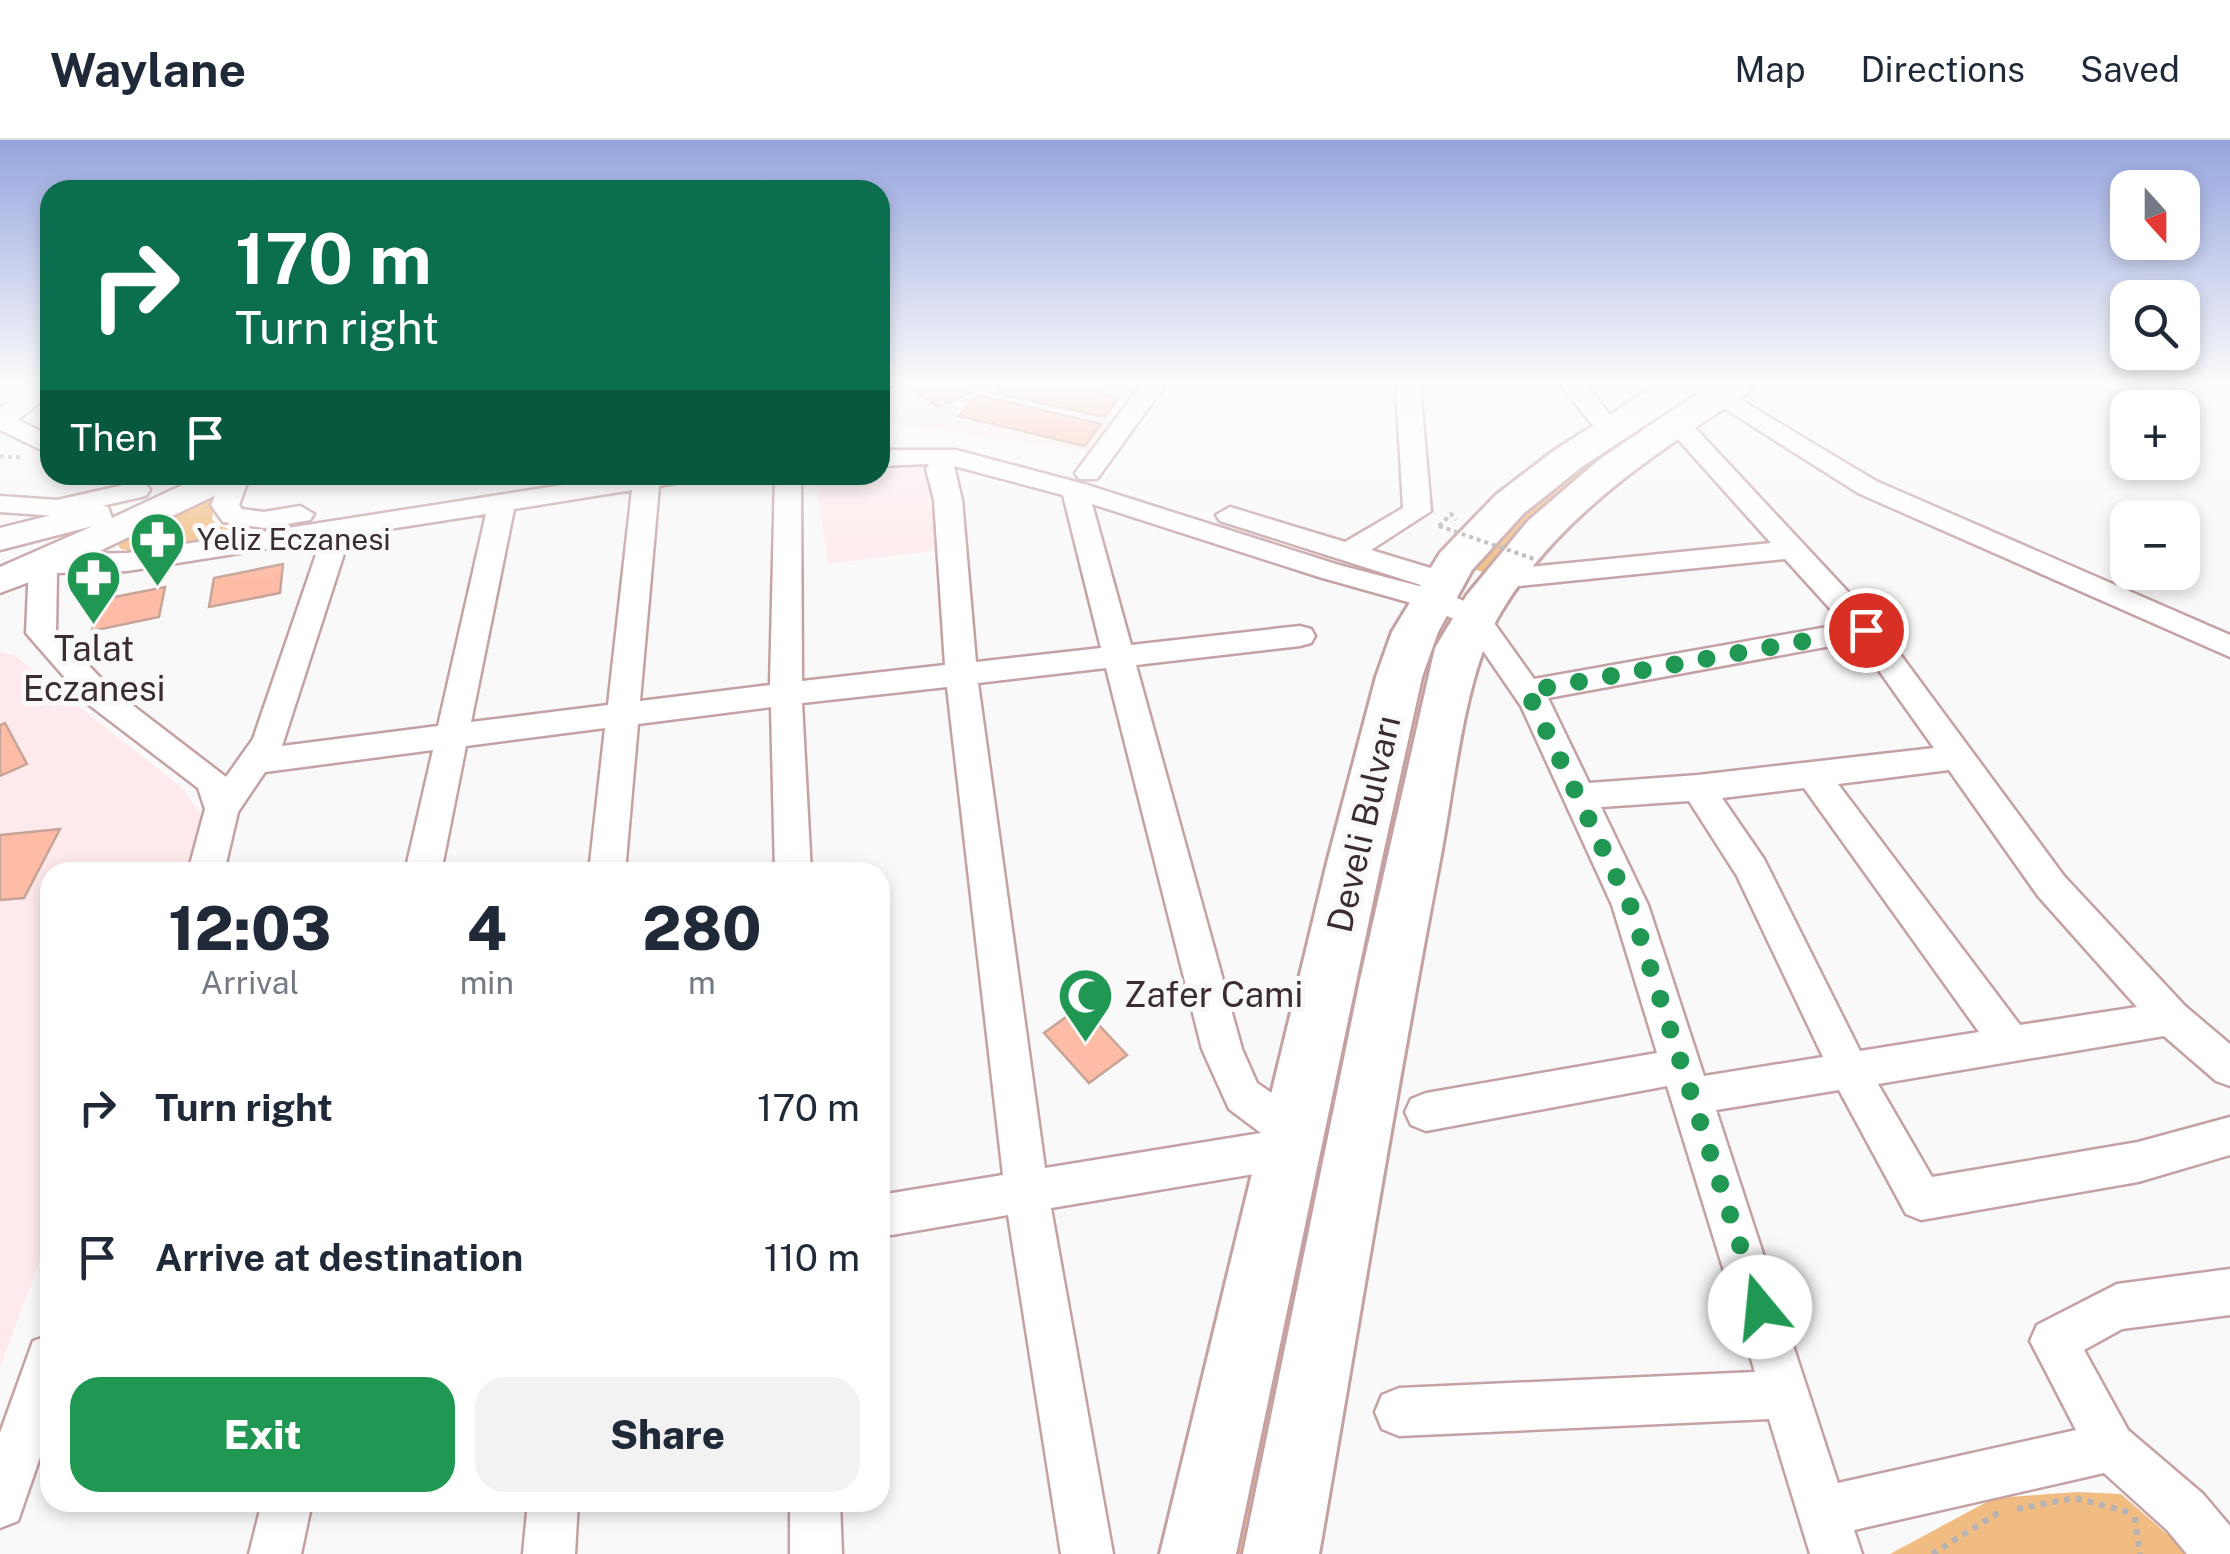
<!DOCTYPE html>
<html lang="en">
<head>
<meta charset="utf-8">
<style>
	:root { --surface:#fff; --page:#f2f2f3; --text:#1f2937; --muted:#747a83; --line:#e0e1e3; --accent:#209753 }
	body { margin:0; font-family:"Public Sans",sans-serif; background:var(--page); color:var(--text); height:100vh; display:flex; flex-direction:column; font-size:38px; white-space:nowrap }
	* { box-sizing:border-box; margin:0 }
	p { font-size:32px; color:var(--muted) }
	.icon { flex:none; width:55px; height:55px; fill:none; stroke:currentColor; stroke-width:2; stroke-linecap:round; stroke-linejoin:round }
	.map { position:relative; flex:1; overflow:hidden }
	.side { position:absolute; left:40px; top:722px; width:850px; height:650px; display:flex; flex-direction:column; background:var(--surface); border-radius:30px; box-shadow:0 5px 15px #0003 }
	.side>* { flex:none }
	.hud { position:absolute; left:40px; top:40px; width:850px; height:305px; border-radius:30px; box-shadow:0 5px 15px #0003; background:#0b6e4f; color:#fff; overflow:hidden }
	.needle { width:65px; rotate:159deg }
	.controls { position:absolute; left:2110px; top:30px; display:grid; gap:20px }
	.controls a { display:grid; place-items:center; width:90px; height:90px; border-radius:20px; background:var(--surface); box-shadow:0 5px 15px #0003; font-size:50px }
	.pin { position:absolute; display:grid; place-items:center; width:85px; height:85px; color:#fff; margin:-42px; border:5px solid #fff; border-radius:50%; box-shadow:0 2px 10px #0007 }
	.me { position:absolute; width:110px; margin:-55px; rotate:343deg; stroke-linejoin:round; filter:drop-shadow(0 0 8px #0008) }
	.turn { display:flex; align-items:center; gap:35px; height:210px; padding:0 30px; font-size:45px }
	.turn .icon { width:130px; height:130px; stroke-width:2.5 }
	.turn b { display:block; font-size:70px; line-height:85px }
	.then { display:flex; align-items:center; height:95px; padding:0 30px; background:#0003; gap:20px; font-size:38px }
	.eta { display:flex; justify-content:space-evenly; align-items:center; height:170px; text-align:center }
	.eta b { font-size:60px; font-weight:800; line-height:70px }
	.primary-button { display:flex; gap:20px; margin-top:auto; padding:20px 30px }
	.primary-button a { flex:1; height:115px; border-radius:30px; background:var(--accent); color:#fff; font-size:40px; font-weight:800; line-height:115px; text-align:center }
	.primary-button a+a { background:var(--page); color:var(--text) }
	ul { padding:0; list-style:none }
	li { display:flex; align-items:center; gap:30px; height:150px; padding:0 30px }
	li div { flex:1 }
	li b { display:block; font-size:38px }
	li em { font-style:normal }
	header { display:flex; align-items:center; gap:60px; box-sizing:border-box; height:140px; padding:0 50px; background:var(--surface); border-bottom:2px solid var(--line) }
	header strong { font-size:48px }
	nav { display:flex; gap:55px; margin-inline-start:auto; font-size:35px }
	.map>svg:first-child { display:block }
	.built { fill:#feeaec }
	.green { fill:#f1bc82 }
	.building { fill:#febba5; stroke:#c6a498; stroke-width:2.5 }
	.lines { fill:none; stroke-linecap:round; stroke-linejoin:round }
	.minor-casing { stroke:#c5a1a4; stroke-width:5 }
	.major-casing { stroke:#c5a1a4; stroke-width:5 }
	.highway-casing { stroke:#c5a1a4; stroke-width:6 }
	.path-far1 { stroke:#b8b3b3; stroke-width:4; stroke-dasharray:4 4; stroke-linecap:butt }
	.path { stroke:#b8b3b3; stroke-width:6; stroke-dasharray:6 6; stroke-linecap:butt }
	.minor { fill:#fff; fill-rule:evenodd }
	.major { fill:#fff; fill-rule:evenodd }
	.highway { fill:#fff; fill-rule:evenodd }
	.path-bridge { stroke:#b8b3b3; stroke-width:4; stroke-dasharray:4 4; stroke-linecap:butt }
	.route { stroke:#209753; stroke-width:18; stroke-dasharray:0 32.4 }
	.labels { text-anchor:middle; stroke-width:10; stroke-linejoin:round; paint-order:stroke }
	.far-poi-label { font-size:30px; fill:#3b2c2e; stroke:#f9f9f9; text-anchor:start }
	.poi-label { font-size:35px; fill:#3b2c2e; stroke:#f9f9f9 }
	.street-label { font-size:35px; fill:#3b2c2e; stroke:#f9f9f9 }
</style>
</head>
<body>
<header>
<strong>Waylane</strong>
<nav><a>Map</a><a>Directions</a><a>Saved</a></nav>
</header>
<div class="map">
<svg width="2230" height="1414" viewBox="0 0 2230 1414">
	<rect width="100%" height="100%" fill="#f9f9f9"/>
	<g class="built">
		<path d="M 880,245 L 1139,245 L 1092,312 L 880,282 Z"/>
		<path d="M 923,322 L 939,410 L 828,424 L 815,335 L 880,335 L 880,326 Z"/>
		<path d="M 0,512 L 14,515 L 181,647 L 203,677 L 184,732 L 50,732 L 50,1094 L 0,1227 Z"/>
	</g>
	<g class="green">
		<path d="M 1697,245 L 1717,245 C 1625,304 1556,349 1484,433 L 1464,424 C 1536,357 1614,297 1697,245 Z"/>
		<path d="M 216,352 L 212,379 L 217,385 L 230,389 C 198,400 154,418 121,409 L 115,401 Z"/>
		<path d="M 1395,639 L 1386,743 L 1253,1414 L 1224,1414 Z"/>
		<path d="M 2078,1352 L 2121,1354 L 2190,1414 L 1890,1414 L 1994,1358 Z"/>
	</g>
	<g class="building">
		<path d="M 906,245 L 959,245 L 970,253 L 938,267 Z"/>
		<path d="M 1003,245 L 1065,245 L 1120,257 L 1104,277 L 996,253 Z"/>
		<path d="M 978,255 L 1101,284 L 1085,306 L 959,276 Z"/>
		<path d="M 283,424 L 280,453 L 209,467 L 214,438 Z"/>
		<path d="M 165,447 L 159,477 L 92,491 L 99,460 Z"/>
		<path d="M 5,583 L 27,624 L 0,636 L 0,585 Z"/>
		<path d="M 60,689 L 24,758 L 0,760 L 0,695 Z"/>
		<path d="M 1081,866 L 1127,915 L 1089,943 L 1044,893 Z"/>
	</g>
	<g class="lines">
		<defs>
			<g id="minor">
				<path d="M 30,245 L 50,245 L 50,253 L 18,280 L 50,296 L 50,314 L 0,290 L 0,269 Z"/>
				<path d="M 1141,245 L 1165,245 L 1097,339 L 1079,339 L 1075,333 Z"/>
				<path d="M 1396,245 L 1420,245 L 1431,371 L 1371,410 L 1447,433 L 1451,440 L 1447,447 L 1427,447 L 1220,381 L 1216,375 L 1230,367 L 1345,402 L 1403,368 Z"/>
				<path d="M 1561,245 L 1586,245 L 1623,291 L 1619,296 L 1601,296 Z"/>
				<path d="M 1719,247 L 1876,341 L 2230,495 L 2230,517 L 1858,353 L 1710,259 L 1707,254 Z"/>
				<path d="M 1676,274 L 1685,277 L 1877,483 L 2064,736 L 2185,866 L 2230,904 L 2230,946 L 2216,941 L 2164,896 L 1878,944 L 1932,1037 L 2138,1002 L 2230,977 L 2230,1015 L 2138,1042 L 1921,1080 L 1906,1074 L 1839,950 L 1716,970 L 1838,1343 L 2076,1290 L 2030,1201 L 2037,1185 L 2117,1144 L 2230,1129 L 2230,1175 L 2122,1189 L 2084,1210 L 2128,1290 L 2203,1354 L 2230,1386 L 2230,1414 L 2187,1414 L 2167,1390 L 2104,1333 L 1854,1390 L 1862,1414 L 1810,1414 L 1769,1279 L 1399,1296 L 1382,1289 L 1375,1272 L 1382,1255 L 1399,1248 L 1755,1232 L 1667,946 L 1426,991 L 1411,985 L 1405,972 L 1411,959 L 1426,953 L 1657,913 L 1612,765 L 1521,566 L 1464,483 L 1422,466 L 1319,437 L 1092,364 L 1131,505 L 1300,486 L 1311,489 L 1315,496 L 1311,503 L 1300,506 L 1136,525 L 1242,909 L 1257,943 L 1308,978 L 1314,992 L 1305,1022 L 1290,1028 L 1051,1068 L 1113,1414 L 1061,1414 L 1008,1075 L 880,1097 L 880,1055 L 1003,1035 L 947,547 L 802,563 L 811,732 L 775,732 L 771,567 L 638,584 L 625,732 L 589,732 L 605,588 L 466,606 L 441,732 L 405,732 L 433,610 L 265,632 L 238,672 L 224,732 L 188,732 L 205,669 L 198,648 L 88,564 L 26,493 L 29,424 L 33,418 L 43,415 L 127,413 L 627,335 L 691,335 L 687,341 L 659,346 L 640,561 L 770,545 L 775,335 L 801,335 L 802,541 L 945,525 L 934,360 L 926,329 L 929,324 L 880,326 L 880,310 L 956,310 L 1084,344 L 1339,425 L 1442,452 L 1484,469 L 1534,539 L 1844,484 L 1785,419 L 1500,448 L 1490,446 L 1486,439 L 1490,432 L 1500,430 L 1771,403 L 1667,287 L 1663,282 ZM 954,326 L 1063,355 L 1101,508 L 976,522 L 962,360 ZM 632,350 L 608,565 L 471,582 L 514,369 ZM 486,374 L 438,586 L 282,606 L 350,395 ZM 321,400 L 253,599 L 226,637 L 110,548 L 56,491 L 57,433 L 127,431 ZM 1858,501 L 1934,608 L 1698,635 L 1589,643 L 1548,558 ZM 1106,528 L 1202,909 L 1229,969 L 1261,993 L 1045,1028 L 978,543 ZM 1949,630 L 2038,756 L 2137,867 L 2020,885 L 1838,644 ZM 1804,648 L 1979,892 L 1860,911 L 1764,719 L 1722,658 ZM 1689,661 L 1737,736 L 1823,917 L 1704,936 L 1648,765 L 1601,667 Z"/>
				<path d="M 224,335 L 250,335 L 239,365 L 242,369 L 264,372 L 300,366 L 314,374 L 310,380 L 264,388 L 223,382 L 211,365 Z"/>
				<path d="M 137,342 L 146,344 L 150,350 L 146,356 L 57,376 L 0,372 L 0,356 L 57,360 Z"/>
				<path d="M 50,1195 L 50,1288 L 18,1381 L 0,1388 L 0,1293 L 33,1201 Z"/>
				<path d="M 262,1362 L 312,1362 L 301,1414 L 249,1414 Z"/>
				<path d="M 528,1362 L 578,1362 L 575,1414 L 523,1414 Z"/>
				<path d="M 790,1362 L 840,1362 L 842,1414 L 790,1414 Z"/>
			</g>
			<g id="major">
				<path d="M 0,245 L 27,245 L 11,261 L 0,263 Z"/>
				<path d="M 204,335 L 248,335 L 243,342 L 56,432 L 0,453 L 0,427 L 93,386 L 0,410 L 0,388 L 96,364 L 108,367 L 112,378 Z"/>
			</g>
			<g id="highway">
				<path d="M 1657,245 L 1699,245 L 1694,253 L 1583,326 L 1524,373 L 1472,430 L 1438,492 L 1422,537 L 1381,723 L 1236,1414 L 1160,1414 L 1327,723 L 1376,537 L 1392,492 L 1440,413 L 1496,355 L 1555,310 Z"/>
				<path d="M 1710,245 L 1753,245 L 1748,253 C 1656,312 1558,376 1501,472 C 1464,533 1454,648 1440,720 C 1396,951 1359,1183 1319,1414 L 1243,1414 L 1360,840 L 1435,508 L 1467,455 L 1528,381 L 1600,319 Z"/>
			</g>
		</defs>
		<use href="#minor" class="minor-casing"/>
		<use href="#major" class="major-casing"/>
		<use href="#highway" class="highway-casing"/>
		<g class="path-far1">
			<path d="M 0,316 L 24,318"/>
			<path d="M 1439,386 L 1451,374 L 1456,380"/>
		</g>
		<g class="path">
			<path d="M 2017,1369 L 2075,1358 L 2128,1372"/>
			<path d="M 2135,1377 L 2140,1414"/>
			<path d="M 1932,1414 L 2001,1371"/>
		</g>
		<use href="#minor" class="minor"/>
		<use href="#major" class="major"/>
		<use href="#highway" class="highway"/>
		<path class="path-bridge" d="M 1439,386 L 1534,419"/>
	</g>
	<linearGradient id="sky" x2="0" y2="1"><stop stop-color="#95a4de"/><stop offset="0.55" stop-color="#fcfcfc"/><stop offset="1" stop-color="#fcfcfc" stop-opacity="0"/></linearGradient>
	<rect width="2230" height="443" fill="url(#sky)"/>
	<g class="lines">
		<path class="route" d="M 1760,1167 L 1630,765 L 1527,551 L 1866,490"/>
	</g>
	<defs>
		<symbol id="pharmacy-pin" viewBox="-11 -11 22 30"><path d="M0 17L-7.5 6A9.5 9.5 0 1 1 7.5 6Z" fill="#209753" stroke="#f9f9f9"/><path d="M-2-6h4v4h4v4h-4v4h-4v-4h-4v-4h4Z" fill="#fff"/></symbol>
		<symbol id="mosque-pin" viewBox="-11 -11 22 30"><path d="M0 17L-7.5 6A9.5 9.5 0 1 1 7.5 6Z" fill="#209753" stroke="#f9f9f9"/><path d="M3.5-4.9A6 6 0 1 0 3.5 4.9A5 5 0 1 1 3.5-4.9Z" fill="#fff"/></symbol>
	</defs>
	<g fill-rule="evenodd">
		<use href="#pharmacy-pin" x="126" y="368" width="63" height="86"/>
		<use href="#pharmacy-pin" x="62" y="406" width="63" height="86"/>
		<use href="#mosque-pin" x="1054" y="824" width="63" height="86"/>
	</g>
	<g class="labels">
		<g class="far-poi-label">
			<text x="197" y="410">Yeliz Eczanesi</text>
		</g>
		<g class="poi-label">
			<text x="94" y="521">Talat<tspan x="94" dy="40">Eczanesi</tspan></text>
			<text x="1124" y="867" text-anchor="start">Zafer Cami</text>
		</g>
		<g class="street-label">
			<text transform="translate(1364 684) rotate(-77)" y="12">Develi Bulvarı</text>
		</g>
	</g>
</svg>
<div class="controls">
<a><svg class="needle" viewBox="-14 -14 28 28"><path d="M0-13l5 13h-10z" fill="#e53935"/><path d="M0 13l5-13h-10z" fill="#747a83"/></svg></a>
<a><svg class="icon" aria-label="search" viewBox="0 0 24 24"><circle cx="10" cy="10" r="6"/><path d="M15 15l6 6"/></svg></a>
<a>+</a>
<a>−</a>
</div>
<div class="pin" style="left:1866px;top:490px;background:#d93025"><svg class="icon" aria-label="arrive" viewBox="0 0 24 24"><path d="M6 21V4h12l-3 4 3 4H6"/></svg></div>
<svg class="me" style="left:1760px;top:1167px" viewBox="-20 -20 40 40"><circle r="19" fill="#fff"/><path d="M0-13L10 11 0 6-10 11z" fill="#209753"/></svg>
<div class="hud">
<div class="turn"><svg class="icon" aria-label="right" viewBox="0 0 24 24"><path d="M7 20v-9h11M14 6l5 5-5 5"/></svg><div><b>170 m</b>Turn right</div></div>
<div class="then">Then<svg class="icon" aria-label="arrive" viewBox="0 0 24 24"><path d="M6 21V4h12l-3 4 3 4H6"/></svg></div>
</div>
<section class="side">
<div class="eta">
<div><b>12:03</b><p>Arrival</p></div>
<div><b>4</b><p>min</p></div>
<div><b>280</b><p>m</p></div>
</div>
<ul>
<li><svg class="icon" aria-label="right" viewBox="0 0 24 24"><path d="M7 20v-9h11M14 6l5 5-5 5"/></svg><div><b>Turn right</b></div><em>170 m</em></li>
<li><svg class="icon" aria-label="arrive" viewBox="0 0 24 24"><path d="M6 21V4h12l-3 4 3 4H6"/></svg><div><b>Arrive at destination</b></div><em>110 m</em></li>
</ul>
<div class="primary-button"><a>Exit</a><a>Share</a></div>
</section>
</div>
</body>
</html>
